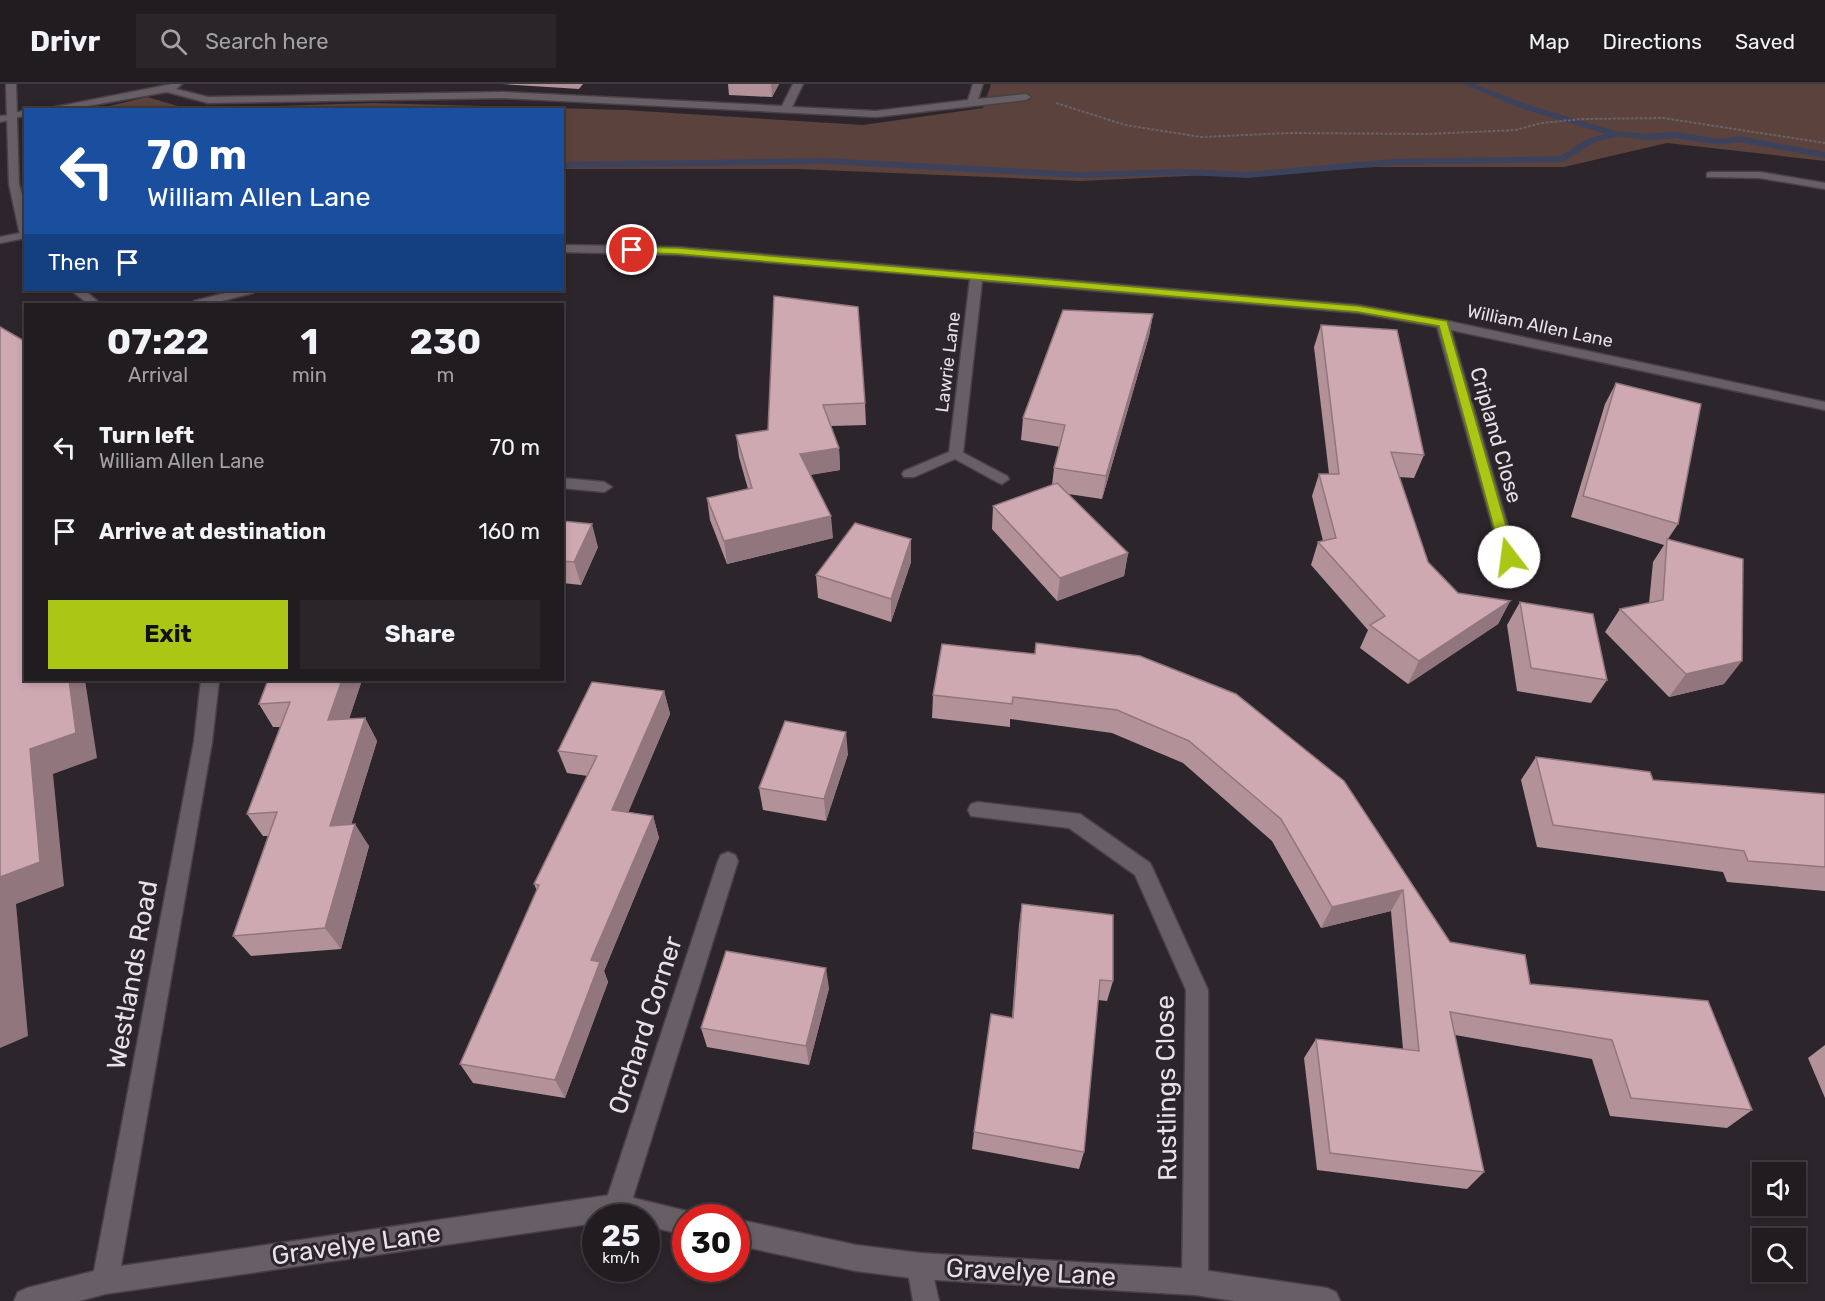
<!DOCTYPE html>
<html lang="en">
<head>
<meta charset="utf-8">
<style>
	:root { --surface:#211c20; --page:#292529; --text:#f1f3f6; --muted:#a2a1a5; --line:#3e3a3e; --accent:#abc615 }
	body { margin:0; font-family:Rubik,sans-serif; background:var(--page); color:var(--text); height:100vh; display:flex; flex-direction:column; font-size:22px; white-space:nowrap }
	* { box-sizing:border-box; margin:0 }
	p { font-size:20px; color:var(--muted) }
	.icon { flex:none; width:33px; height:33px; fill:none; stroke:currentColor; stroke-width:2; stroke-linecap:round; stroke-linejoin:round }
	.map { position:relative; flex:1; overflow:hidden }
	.panel { position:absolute; left:24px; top:219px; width:540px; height:378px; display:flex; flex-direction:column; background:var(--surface); border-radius:0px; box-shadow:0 3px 9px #0003,0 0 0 2px var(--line) }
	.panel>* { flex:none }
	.hud { position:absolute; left:24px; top:24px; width:540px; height:183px; border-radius:0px; box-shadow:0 3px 9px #0003,0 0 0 2px var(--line); background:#1a4fa0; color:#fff; overflow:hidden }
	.fabs { position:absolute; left:1752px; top:1078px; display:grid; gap:12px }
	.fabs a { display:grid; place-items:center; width:54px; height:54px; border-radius:0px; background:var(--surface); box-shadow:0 3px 9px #0003,0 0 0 2px var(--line); font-size:30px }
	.speed { position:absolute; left:582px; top:1120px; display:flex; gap:12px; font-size:30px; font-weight:700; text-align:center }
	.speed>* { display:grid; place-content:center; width:78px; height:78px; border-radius:50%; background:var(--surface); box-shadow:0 3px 9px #0003,0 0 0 2px var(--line); line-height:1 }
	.speed small { font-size:15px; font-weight:400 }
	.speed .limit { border:9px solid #d22; background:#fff; color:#111 }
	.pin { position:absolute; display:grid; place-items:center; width:51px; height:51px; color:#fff; margin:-26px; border:3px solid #fff; border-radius:50%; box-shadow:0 2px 6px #0007 }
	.me { position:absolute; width:66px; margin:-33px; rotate:345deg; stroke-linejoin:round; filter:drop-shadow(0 0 4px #0008) }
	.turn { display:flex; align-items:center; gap:21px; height:126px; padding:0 24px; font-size:27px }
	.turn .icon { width:78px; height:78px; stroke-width:2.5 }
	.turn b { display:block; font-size:42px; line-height:51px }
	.then { display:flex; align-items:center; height:57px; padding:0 24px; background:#0003; gap:12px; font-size:22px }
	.eta { display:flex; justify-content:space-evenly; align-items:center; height:102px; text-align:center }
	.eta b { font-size:36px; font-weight:700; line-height:42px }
	.primary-button { display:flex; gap:12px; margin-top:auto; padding:12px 24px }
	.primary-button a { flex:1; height:69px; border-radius:0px; background:var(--accent); color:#111; font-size:24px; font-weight:700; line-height:69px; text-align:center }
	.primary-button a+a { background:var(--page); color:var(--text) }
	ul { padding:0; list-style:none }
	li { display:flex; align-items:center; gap:18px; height:84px; padding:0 24px }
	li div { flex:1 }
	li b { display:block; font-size:22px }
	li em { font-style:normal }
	header { display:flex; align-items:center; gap:36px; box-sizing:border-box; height:84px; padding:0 30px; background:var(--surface); border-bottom:2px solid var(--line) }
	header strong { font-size:28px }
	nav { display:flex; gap:33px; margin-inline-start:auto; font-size:21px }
	.search { width:420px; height:54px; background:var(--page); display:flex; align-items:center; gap:15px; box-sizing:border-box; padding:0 21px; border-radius:0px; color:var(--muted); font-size:22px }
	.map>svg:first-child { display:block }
	.green { fill:#5c423c }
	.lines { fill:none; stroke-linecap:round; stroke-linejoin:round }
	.stream { fill:#3d425c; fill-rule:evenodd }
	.lane-casing { stroke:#474145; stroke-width:3 }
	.street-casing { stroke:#474145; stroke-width:3 }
	.secondary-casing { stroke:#474145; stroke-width:3 }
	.path { stroke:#686267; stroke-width:2; stroke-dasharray:3 1.5; stroke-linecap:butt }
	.lane { fill:#675f65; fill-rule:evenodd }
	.street { fill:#675f65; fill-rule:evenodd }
	.secondary { fill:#675f65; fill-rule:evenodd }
	.wall { fill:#b29199 }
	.shaded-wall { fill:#91767d }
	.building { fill:#cfa9b2; stroke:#91767d; stroke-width:1.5 }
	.route { fill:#abc615; stroke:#6f810e; stroke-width:1.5 }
	.labels { text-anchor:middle; stroke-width:6; stroke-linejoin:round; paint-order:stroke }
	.far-street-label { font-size:18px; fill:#e6e2e5; stroke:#2c252b }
	.street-label { font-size:21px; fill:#e6e2e5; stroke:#2c252b }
	.near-street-label { font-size:26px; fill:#e6e2e5; stroke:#2c252b }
</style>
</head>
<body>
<header>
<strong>Drivr</strong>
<div class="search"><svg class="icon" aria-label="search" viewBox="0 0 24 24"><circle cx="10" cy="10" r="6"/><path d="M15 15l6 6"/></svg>Search here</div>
<nav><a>Map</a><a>Directions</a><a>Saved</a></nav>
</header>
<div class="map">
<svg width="1825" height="1217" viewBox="0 0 1825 1217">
	<rect width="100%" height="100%" fill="#2c252b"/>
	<path class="green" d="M 991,0 L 1825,0 L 1825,77 L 1667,59 L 1564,83 L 1377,83 L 1080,97 L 798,85 L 563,85 L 562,26 L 93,26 L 147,13 L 188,25 L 372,19 L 625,26 L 863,41 L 983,24 Z"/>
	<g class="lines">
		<path class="stream" d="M 1463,0 L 1474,0 L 1529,21 L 1615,47 L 1646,50 L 1675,48 L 1720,55 L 1739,52 L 1825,68 L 1825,74 L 1739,58 L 1720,61 L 1675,54 L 1646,56 L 1619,52 L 1593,59 L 1563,78 L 1393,81 L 1248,94 L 1185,91 L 1081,94 L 825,80 L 562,84 L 562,78 L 825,74 L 1081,88 L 1185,85 L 1248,88 L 1393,75 L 1561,72 L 1587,55 L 1606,50 L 1523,25 Z"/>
		<defs>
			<g id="lane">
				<path d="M 0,32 L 12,31 L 17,34 L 0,38 Z"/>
				<path d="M 956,365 L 1007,392 L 1009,395 L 1002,400 L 997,398 L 955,375 L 914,393 L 904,393 L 902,390 L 904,387 Z"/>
				<path d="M 920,1169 L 929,1173 L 939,1217 L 913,1217 L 907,1182 L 911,1173 Z"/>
			</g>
			<g id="street">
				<path d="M 172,0 L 182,0 L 176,5 L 208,13 L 503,8 L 782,22 L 793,0 L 803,0 L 792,23 L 876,27 L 968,16 L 973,0 L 983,0 L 978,15 L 1026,10 L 1031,13 L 1026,16 L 876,33 L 503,14 L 208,19 L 167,8 L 65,26 L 40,26 Z"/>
				<path d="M 26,26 L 26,32 L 12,34 L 7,31 Z"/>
				<path d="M 1711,88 L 1760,88 L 1825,99 L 1825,105 L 1760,94 L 1707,93 L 1707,89 Z"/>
				<path d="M 25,148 L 26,154 L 0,159 L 0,153 Z"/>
				<path d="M 562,161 L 678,163 L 1358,221 L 1443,236 L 1825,318 L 1825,326 L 1451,246 L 1517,473 L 1515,477 L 1503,477 L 1501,473 L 1437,243 L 1358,229 L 982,197 L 963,369 L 956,373 L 949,369 L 970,195 L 678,171 L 562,168 Z"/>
				<path d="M 237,206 L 255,206 L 253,209 L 210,220 L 192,220 L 194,217 Z"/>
				<path d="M 562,394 L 604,398 L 612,403 L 604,408 L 562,404 Z"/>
				<path d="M 978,718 L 1080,730 L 1150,779 L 1153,785 L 1208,906 L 1208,1198 L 1204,1207 L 1195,1211 L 1186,1207 L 1182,1198 L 1186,906 L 1135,791 L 1069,744 L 971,732 L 968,726 L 971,720 Z"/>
				<path d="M 728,768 L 735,771 L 738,777 L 630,1123 L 626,1132 L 621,1134 L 608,1132 L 604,1123 L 718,777 L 721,771 Z"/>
			</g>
			<g id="secondary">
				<path d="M 6,0 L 16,0 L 19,100 L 26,125 L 26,154 L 20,151 L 9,100 Z"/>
				<path d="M 71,206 L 84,206 L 101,220 L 88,220 Z"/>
				<path d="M 201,596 L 219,596 L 212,658 L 121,1182 L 617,1110 L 695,1129 L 697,1134 L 686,1134 L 686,1151 L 646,1142 L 646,1134 L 596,1134 L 596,1139 L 105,1210 L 79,1217 L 14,1217 L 18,1208 L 27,1204 L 94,1187 L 194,658 Z"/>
				<path d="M 736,1135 L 856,1161 L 920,1169 L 1195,1185 L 1327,1204 L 1336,1208 L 1340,1217 L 1235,1217 L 1195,1211 L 920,1195 L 856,1187 L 736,1161 Z"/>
			</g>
		</defs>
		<use href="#lane" class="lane-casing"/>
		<use href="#street" class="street-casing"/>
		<use href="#secondary" class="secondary-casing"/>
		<path class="path" d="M 1056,19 L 1125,41 L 1201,53 L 1290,49 L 1428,50 L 1516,46 L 1541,39 L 1583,35 L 1663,34 L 1825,59"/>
		<use href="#lane" class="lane"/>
		<use href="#street" class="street"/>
		<use href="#secondary" class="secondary"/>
	</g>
	<g class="wall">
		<path d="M 502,0 L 583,0 L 579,5 Z"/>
		<path d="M 728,0 L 779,0 L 772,13 L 729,11 Z"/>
		<path d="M 774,212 L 865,319 L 866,341 L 831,342 L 839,364 L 840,386 L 810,391 L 833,454 L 727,480 L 710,436 L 707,414 L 748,405 L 739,373 L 736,351 L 768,346 Z"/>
		<path d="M 1153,230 L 1149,252 L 1102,415 L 1068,410 L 1128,469 L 1124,492 L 1057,517 L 992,445 L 993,422 L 1052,401 L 1054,384 L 1060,363 L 1021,356 L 1023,334 Z"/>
		<path d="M 1321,241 L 1424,371 L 1414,394 L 1399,393 L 1428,478 L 1458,509 L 1510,517 L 1498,540 L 1408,600 L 1360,564 L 1368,546 L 1311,481 L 1318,458 L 1323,457 L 1312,412 L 1319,390 L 1329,390 L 1314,263 Z"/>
		<path d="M 1616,299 L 1678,440 L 1668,455 L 1724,600 L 1669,613 L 1605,548 L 1620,525 L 1649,519 L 1653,478 L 1664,461 L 1571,433 L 1605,320 Z"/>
		<path d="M 562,437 L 598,463 L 581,501 L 562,499 Z"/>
		<path d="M 911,478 L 891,538 L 818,514 L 816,491 Z"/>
		<path d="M 1520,518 L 1607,596 L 1591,619 L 1517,607 L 1507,541 Z"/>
		<path d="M 362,596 L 349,635 L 365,634 L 377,657 L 351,741 L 369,762 L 341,865 L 251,872 L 233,852 L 268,752 L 263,752 L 247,730 L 280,643 L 273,643 L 259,620 Z"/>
		<path d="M 664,607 L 670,630 L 628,728 L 653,732 L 659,754 L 604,887 L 608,898 L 565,1014 L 473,999 L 460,980 L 537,807 L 534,800 L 588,692 L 567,689 L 558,667 Z"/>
		<path d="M 1236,610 L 1450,858 L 1530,900 L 1752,1026 L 1727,1044 L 1610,1032 L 1592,975 L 1455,951 L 1484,1088 L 1467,1105 L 1317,1086 L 1304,974 L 1316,955 L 1403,965 L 1391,827 L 1321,844 L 1272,757 L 1183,679 L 1112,649 L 1010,635 L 1010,643 L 932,634 L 933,611 Z"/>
		<path d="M 848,670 L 826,737 L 763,726 L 759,704 Z"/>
		<path d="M 1536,673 L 1653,696 L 1825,710 L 1825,807 L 1727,798 L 1723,788 L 1537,763 L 1521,696 Z"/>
		<path d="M 1022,820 L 1113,897 L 1107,917 L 1098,916 L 1084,1068 L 1079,1085 L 972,1065 L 974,1048 L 1012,934 L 1019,841 Z"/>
		<path d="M 829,904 L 809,981 L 707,963 L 701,944 Z"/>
		<path d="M 1825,961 L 1825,1014 L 1808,974 Z"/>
	</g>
	<g class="shaded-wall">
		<path d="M 771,0 L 779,0 L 772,13 Z"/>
		<path d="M 1153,230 L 1149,252 L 1102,415 L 1106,392 Z"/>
		<path d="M 839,364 L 840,386 L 802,392 L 800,370 Z"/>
		<path d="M 831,432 L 833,454 L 727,480 L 724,457 Z"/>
		<path d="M 592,440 L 598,463 L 581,501 L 574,478 Z"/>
		<path d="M 911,455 L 911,478 L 891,538 L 891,515 Z"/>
		<path d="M 1128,469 L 1124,492 L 1057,517 L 1060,494 Z"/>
		<path d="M 1510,517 L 1498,540 L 1408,600 L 1419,577 Z"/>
		<path d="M 1742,577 L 1724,600 L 1669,613 L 1686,590 Z"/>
		<path d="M 69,596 L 85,596 L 97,674 L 53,690 L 64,802 L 16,820 L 28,952 L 0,964 L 0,793 L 30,665 Z"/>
		<path d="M 342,596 L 362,596 L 341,659 L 328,636 Z"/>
		<path d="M 664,607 L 670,630 L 620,748 L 612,726 Z"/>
		<path d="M 365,634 L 377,657 L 344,764 L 330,742 Z"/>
		<path d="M 846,648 L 848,670 L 826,737 L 824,715 Z"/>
		<path d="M 653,732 L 659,754 L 604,887 L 608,898 L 565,1014 L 555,996 L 591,876 Z"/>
		<path d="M 355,740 L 369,762 L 341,865 L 325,844 Z"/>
		<path d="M 1403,806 L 1391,827 L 1321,844 L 1332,823 Z"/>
		<path d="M 826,884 L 829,904 L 809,981 L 806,962 Z"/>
	</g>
	<g class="building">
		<path d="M 774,212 L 858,223 L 865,319 L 823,321 L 839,364 L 800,370 L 831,432 L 724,457 L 707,414 L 752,404 L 736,351 L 768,346 Z"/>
		<path d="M 1063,226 L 1153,230 L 1106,392 L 1054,384 L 1065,341 L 1023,334 Z"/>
		<path d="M 1321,241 L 1397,246 L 1424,371 L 1391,368 L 1428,478 L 1458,509 L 1510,517 L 1419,577 L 1370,541 L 1385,532 L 1318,458 L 1336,454 L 1319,390 L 1339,390 Z"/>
		<path d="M 0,243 L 26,258 L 26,596 L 69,596 L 76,649 L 30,665 L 40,778 L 0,793 Z"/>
		<path d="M 1616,299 L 1701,320 L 1678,440 L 1583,412 Z"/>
		<path d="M 1057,399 L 1128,469 L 1060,494 L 993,422 Z"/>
		<path d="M 562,437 L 592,440 L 574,478 L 562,477 Z"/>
		<path d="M 855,439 L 911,455 L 891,515 L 816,491 Z"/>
		<path d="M 1667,455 L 1743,475 L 1742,577 L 1686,590 L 1620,525 L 1663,516 Z"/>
		<path d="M 1520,518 L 1593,530 L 1607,596 L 1531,584 Z"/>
		<path d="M 1036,559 L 1140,572 L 1236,610 L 1344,697 L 1450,858 L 1525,871 L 1530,900 L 1708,917 L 1752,1026 L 1631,1014 L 1612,956 L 1450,928 L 1484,1088 L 1330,1069 L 1316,955 L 1419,967 L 1403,806 L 1332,823 L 1281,735 L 1189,657 L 1117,626 L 1013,613 L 1012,620 L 933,611 L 942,560 L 1035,570 Z"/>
		<path d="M 268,596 L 342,596 L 328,636 L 365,634 L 330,742 L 355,740 L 325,844 L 233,852 L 277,728 L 247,730 L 290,618 L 259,620 Z"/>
		<path d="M 592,598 L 664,607 L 612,726 L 653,732 L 591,876 L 600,878 L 555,996 L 460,980 L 539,801 L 534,800 L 597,672 L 558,667 Z"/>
		<path d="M 785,637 L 846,648 L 824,715 L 759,704 Z"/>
		<path d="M 1536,673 L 1650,688 L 1653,696 L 1825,710 L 1825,783 L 1748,777 L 1744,767 L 1553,741 Z"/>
		<path d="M 1022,820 L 1113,831 L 1113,897 L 1100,896 L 1084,1068 L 974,1048 L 991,930 L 1013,934 Z"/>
		<path d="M 726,867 L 826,884 L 806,962 L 701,944 Z"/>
	</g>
	<path class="route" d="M 632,163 L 678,164 L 1358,222 L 1447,237 L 1515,473 L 1509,477 L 1502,473 L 1439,242 L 1358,228 L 678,170 L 629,168 L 628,166 Z"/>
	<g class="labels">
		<g class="far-street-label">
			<text transform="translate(1540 242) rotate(12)" y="6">William Allen Lane</text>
			<text transform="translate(948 278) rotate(-83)" y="6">Lawrie Lane</text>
		</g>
		<g class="street-label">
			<text transform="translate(1496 351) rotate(74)" y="7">Cripland Close</text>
		</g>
		<g class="near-street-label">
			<text transform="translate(132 891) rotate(-80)" y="9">Westlands Road</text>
			<text transform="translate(645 941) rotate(-72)" y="9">Orchard Corner</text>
			<text transform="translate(1166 1004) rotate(-91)" y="9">Rustlings Close</text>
			<text transform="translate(356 1160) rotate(-8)" y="9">Gravelye Lane</text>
			<text transform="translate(1031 1188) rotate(3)" y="9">Gravelye Lane</text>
		</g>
	</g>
</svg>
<div class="fabs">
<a><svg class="icon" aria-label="sound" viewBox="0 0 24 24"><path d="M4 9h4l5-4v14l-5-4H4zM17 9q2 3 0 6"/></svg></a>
<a><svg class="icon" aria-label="search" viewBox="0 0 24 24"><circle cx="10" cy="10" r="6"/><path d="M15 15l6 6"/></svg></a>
</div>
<div class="speed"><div>25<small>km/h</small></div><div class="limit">30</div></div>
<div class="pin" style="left:632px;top:166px;background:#d93025"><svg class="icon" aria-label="arrive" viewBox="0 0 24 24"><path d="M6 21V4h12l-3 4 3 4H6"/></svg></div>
<svg class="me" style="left:1509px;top:473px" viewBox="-20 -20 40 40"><circle r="19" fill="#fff"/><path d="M0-13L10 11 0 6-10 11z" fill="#abc615"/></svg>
<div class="hud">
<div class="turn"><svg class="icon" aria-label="left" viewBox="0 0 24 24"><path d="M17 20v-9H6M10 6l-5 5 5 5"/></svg><div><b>70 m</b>William Allen Lane</div></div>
<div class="then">Then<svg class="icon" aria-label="arrive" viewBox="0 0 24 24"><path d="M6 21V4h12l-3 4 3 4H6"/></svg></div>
</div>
<section class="panel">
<div class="eta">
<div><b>07:22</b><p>Arrival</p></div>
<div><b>1</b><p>min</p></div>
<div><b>230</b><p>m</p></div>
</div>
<ul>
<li><svg class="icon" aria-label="left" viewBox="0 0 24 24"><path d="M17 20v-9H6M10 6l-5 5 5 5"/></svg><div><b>Turn left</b><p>William Allen Lane</p></div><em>70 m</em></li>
<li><svg class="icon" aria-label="arrive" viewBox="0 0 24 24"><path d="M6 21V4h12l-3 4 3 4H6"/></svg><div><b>Arrive at destination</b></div><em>160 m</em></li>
</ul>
<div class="primary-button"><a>Exit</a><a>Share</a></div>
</section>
</div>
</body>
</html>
